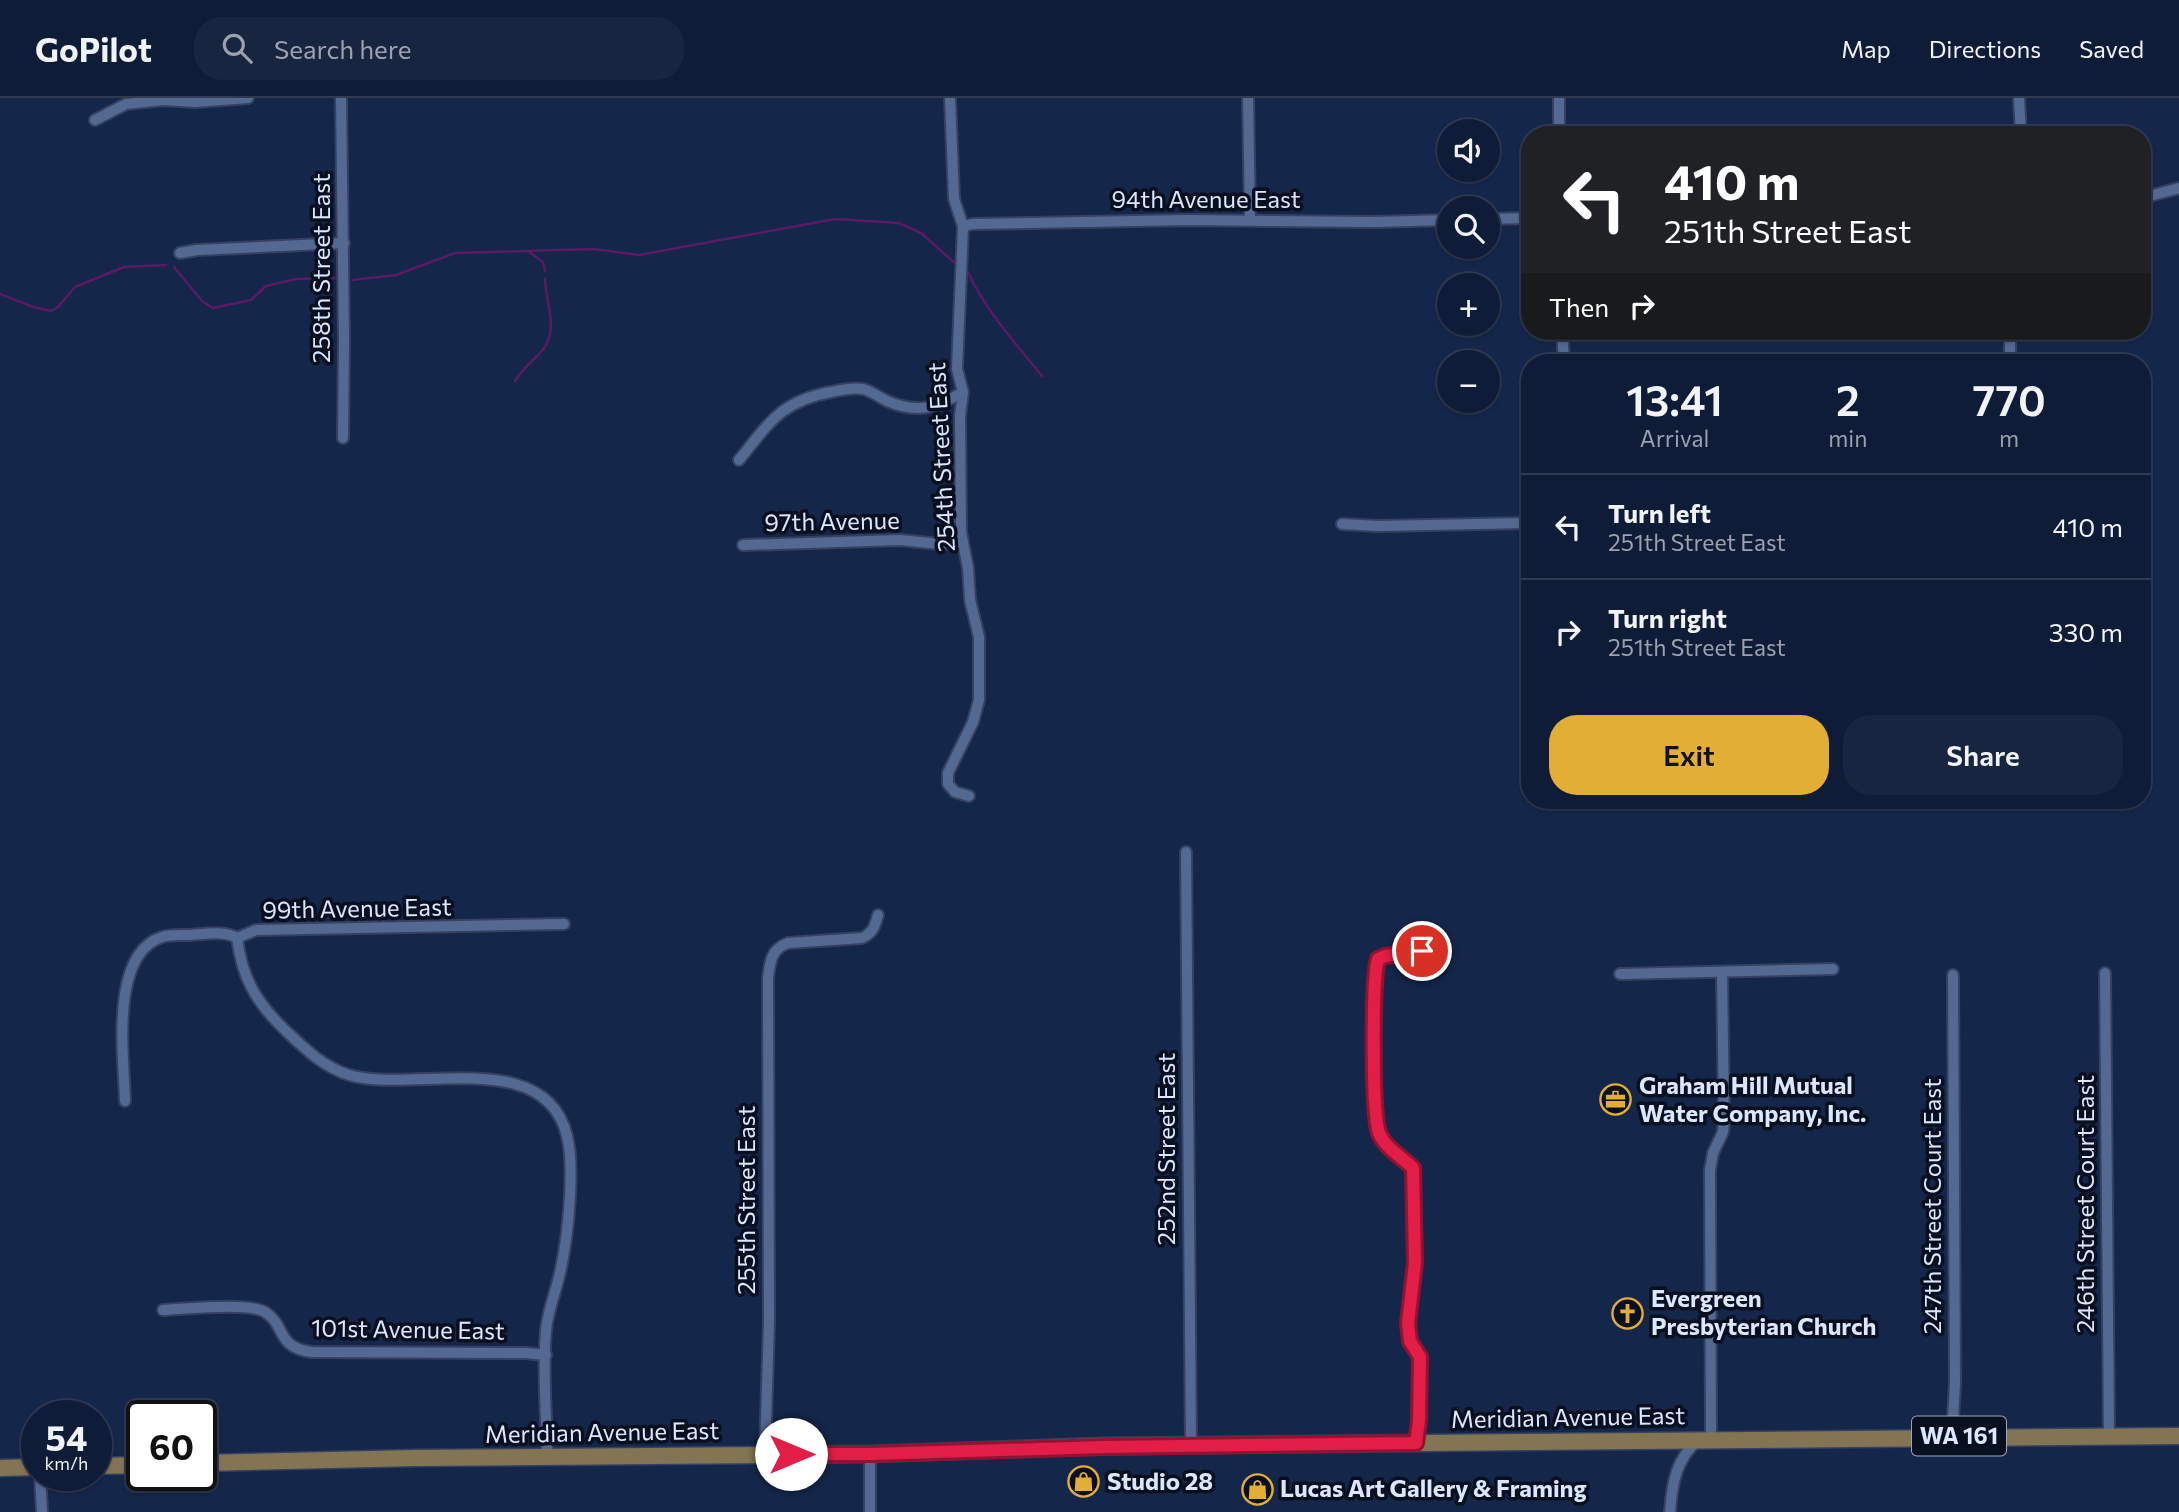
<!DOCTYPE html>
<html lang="en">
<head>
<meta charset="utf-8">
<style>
	:root { --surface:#0f1c38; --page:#182540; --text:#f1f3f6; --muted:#9ba1ae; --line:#2f3a53; --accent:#e3ae35 }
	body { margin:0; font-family:Commissioner,sans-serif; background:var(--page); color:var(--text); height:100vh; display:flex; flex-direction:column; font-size:26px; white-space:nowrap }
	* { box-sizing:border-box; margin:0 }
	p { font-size:23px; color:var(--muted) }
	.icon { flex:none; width:38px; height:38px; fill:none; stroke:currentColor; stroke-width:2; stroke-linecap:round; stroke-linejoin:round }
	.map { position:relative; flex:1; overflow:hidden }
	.side { position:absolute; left:1521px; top:256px; width:630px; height:455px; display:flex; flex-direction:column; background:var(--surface); border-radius:28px; box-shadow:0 2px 5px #0004,0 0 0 2px var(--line) }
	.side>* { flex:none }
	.banner { position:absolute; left:1521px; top:28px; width:630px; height:214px; border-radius:28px; box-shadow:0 2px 5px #0004,0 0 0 2px var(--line); background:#202124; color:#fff; overflow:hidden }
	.fabs { position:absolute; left:1437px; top:21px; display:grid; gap:14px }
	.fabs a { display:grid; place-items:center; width:63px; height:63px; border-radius:50%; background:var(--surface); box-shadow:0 2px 5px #0004,0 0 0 2px var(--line); font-size:35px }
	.speed { position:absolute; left:21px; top:1302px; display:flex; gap:14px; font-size:35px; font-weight:700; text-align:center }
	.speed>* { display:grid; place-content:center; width:91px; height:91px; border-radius:50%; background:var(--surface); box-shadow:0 2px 5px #0004,0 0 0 2px var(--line); line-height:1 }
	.speed small { font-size:18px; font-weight:400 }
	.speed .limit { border:4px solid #111; border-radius:10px; background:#fff; color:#111 }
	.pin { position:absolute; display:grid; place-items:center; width:60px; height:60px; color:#fff; margin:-30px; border:4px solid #fff; border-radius:50%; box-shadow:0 2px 7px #0007 }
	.me { position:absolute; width:77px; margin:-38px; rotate:90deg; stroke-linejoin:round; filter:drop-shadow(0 0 5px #0008) }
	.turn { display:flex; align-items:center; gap:24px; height:147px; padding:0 28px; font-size:32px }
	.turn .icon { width:91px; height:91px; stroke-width:2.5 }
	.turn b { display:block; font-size:49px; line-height:60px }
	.then { display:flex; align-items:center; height:66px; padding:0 28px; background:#0003; gap:14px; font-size:26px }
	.eta { display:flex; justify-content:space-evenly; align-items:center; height:119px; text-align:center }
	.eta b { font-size:42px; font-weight:600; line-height:49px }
	.action { display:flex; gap:14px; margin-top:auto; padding:14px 28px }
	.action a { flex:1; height:80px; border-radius:28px; background:var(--accent); color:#111; font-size:28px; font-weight:600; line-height:80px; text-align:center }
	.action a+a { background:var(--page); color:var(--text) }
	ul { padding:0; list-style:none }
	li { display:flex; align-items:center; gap:21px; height:105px; padding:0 28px; border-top:2px solid var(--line) }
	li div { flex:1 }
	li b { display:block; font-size:26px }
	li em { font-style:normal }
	header { display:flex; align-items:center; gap:42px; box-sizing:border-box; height:98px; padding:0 35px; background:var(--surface); border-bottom:2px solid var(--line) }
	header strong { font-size:33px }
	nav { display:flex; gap:38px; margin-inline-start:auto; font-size:24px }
	.search { width:490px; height:63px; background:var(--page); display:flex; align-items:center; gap:18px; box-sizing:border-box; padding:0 24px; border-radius:28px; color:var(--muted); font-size:26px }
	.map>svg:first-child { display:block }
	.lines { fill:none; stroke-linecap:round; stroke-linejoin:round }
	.stream { stroke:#5b1a63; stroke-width:2.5 }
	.minor-casing { stroke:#364161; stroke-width:14 }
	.primary-casing { stroke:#364161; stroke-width:19 }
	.minor { stroke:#536992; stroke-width:10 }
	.primary { stroke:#837554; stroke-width:16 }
	.route-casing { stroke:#92132f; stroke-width:18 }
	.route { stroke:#e11d48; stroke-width:12 }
	.labels { text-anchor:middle; stroke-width:7; stroke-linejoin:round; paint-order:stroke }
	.shield { fill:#081020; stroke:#9ba6bc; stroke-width:2 }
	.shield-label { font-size:23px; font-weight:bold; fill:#dae7ff }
	.street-label { font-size:24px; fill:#dae7ff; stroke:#081020 }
	.poi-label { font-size:24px; font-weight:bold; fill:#dae7ff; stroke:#081020; text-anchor:start }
</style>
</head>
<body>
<header>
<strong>GoPilot</strong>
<div class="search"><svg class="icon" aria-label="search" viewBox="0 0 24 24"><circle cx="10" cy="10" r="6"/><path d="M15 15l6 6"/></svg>Search here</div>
<nav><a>Map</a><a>Directions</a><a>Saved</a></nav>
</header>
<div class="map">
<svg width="2179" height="1414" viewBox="0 0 2179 1414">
	<rect width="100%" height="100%" fill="#14264a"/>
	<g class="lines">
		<g class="stream">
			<path d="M 528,153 L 543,164 L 545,173"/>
			<path d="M 174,169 L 202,203 L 213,210 L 251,202 L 266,188 L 296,181 L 336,180"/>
			<path d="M 968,174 C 985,212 1016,246 1042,278"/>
			<path d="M 353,182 L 396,177 L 455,155 L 594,151 L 639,157 L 835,121 L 899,125 L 921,135 L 957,167"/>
			<path d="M 0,196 L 33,209 L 51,213 L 58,209 L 75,189 L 124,169 L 166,167"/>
			<path d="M 515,283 C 522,271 532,264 541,254 C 560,233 546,207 545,181"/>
		</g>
		<defs>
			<g id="minor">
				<path d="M 341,0 L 344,242 L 343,340"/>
				<path d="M 950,0 L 954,101 L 963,128 L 957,271 L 963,294 L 960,318 L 961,434 L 968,470 L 970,502 L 979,539 L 979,602 L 973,624 L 948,675 L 948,686 L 955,694 L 969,698"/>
				<path d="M 1248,0 L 1250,122"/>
				<path d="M 1559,0 L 1559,37"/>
				<path d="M 2019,0 L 2021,37"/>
				<path d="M 95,22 L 126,6 L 163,2 L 195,4 L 248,0"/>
				<path d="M 2142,100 L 2179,90"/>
				<path d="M 1488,121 L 1530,120"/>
				<path d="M 963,128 L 973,126 L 1188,122 L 1373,124 L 1449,122"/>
				<path d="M 180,155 L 197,152 L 344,145"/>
				<path d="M 1562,233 L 1564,264"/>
				<path d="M 2010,264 L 2010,233"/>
				<path d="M 739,362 C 769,325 781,303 831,294 C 841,292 852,289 863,291 C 871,293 879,299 887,303 C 917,316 936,310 963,294"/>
				<path d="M 1342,426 L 1378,428 L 1530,425"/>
				<path d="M 743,447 L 900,442 L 940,446 L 963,444"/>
				<path d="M 1186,754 L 1191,1347"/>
				<path d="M 237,840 C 242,880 256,904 285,932 C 304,950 323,969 349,977 C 413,996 545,947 567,1038 C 575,1069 568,1138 561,1170 C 557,1191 548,1211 546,1232 C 542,1274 547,1318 547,1360"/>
				<path d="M 237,840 L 256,832 L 564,826"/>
				<path d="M 2105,875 L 2109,1337"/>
				<path d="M 1620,876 L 1833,871"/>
				<path d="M 125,1003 C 124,960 109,856 162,839 C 170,836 181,837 189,837 C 203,836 225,832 237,840"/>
				<path d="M 163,1212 C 184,1211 249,1204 265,1214 C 286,1227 276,1250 312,1254 L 525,1255 L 546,1257"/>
				<path d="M 1952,1338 L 1955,1285 L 1953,877"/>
				<path d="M 1711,1341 L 1710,1072 L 1713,1055 L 1723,1034 L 1724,1019 L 1722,874"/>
				<path d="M 1416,1345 L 1419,1323 L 1420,1259 L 1410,1243 L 1407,1225 L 1414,1165 L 1413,1070 C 1402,1059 1385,1050 1379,1035 C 1372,1016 1372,881 1378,861 L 1385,858 L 1426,852"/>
				<path d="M 765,1356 L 769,1224 L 768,880 C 770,864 771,851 788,845 L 862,840 C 873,835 875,828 878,817"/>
				<path d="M 870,1356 L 870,1414"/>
				<path d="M 40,1377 L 42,1414"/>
				<path d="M 1670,1414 C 1672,1385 1676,1361 1699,1341"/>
			</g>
			<g id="primary">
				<path d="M 201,1365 L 415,1360 L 870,1356 L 1104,1348 L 2179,1338"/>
				<path d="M 96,1368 L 142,1367"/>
				<path d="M 0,1370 L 37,1369"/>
			</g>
		</defs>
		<use href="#minor" class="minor-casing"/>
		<use href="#primary" class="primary-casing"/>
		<use href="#minor" class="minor"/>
		<use href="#primary" class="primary"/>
	</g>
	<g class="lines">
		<defs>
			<path id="route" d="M 791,1356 L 870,1356 L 1104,1349 L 1416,1345 L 1419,1323 L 1420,1259 L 1410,1243 L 1408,1225 L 1415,1165 L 1413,1070 C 1402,1059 1385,1050 1379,1035 C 1372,1016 1372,881 1378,861 L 1385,858 L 1422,853"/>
		</defs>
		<use href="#route" class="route-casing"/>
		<use href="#route" class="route"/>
	</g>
	<defs>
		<symbol id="office-ring" viewBox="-11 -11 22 22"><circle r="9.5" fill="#081020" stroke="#e3ae35" stroke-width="1.5"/><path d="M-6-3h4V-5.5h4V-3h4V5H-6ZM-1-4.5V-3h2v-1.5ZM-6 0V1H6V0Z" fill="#e3ae35"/></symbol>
		<symbol id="church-ring" viewBox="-11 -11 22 22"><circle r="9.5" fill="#081020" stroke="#e3ae35" stroke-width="1.5"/><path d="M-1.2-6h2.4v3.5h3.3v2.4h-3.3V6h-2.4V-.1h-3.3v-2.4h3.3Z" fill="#e3ae35"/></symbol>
		<symbol id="shop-ring" viewBox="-11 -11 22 22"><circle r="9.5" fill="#081020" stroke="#e3ae35" stroke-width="1.5"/><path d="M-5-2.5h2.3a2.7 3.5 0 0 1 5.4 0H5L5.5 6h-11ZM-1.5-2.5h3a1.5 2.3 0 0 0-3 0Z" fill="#e3ae35"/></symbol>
	</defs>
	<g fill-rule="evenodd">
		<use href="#office-ring" x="1598" y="984" width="35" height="35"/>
		<use href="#church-ring" x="1610" y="1198" width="35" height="35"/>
		<use href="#shop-ring" x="1066" y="1366" width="35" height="35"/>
		<use href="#shop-ring" x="1240" y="1374" width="35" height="35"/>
	</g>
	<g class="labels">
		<rect class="shield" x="1912" y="1318.5" width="94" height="39" rx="5"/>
		<g class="shield-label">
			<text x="1959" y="1346">WA 161</text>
		</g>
		<g class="street-label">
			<text x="1206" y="110">94th Avenue East</text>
			<text transform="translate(322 170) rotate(-90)" y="8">258th Street East</text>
			<text transform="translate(942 359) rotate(-93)" y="8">254th Street East</text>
			<text transform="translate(832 424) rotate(-1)" y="8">97th Avenue</text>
			<text transform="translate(357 811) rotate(-1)" y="8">99th Avenue East</text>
			<text transform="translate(1167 1051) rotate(-90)" y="8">252nd Street East</text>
			<text transform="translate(747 1102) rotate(-90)" y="8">255th Street East</text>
			<text transform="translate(2086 1106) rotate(-90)" y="8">246th Street Court East</text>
			<text transform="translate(1933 1108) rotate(-90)" y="8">247th Street Court East</text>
			<text transform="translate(408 1232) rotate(1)" y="8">101st Avenue East</text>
			<text transform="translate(1568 1320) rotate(-1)" y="8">Meridian Avenue East</text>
			<text transform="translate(602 1335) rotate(-1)" y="8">Meridian Avenue East</text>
		</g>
		<g class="poi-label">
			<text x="1639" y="996">Graham Hill Mutual<tspan x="1639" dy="28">Water Company, Inc.</tspan></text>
			<text x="1651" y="1209">Evergreen<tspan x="1651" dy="28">Presbyterian Church</tspan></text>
			<text x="1107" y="1392">Studio 28</text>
			<text x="1280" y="1399">Lucas Art Gallery &amp; Framing</text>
		</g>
	</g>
</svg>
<div class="fabs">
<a><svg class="icon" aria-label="sound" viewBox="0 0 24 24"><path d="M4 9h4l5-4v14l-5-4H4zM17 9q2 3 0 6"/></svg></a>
<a><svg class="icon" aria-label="search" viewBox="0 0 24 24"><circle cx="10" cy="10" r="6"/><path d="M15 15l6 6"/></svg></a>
<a>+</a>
<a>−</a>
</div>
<div class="speed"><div>54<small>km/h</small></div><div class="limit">60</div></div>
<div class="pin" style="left:1422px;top:853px;background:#d93025"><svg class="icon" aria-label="arrive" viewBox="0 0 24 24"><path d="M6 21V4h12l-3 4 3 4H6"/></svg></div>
<svg class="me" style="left:791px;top:1356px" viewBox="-20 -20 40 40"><circle r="19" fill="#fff"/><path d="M0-13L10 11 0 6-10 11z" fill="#e11d48"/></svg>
<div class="banner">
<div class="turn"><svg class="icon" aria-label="left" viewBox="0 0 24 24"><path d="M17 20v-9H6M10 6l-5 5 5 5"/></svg><div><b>410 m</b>251th Street East</div></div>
<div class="then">Then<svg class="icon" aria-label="right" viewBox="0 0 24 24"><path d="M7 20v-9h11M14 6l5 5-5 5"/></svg></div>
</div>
<section class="side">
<div class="eta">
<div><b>13:41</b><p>Arrival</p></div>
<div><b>2</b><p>min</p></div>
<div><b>770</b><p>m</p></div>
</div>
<ul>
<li><svg class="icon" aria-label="left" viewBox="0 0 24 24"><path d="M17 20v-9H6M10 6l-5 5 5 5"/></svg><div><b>Turn left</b><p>251th Street East</p></div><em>410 m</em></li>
<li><svg class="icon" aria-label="right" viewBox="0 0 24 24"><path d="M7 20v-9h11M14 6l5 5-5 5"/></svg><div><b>Turn right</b><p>251th Street East</p></div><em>330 m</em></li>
</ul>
<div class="action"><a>Exit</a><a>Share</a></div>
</section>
</div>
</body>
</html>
